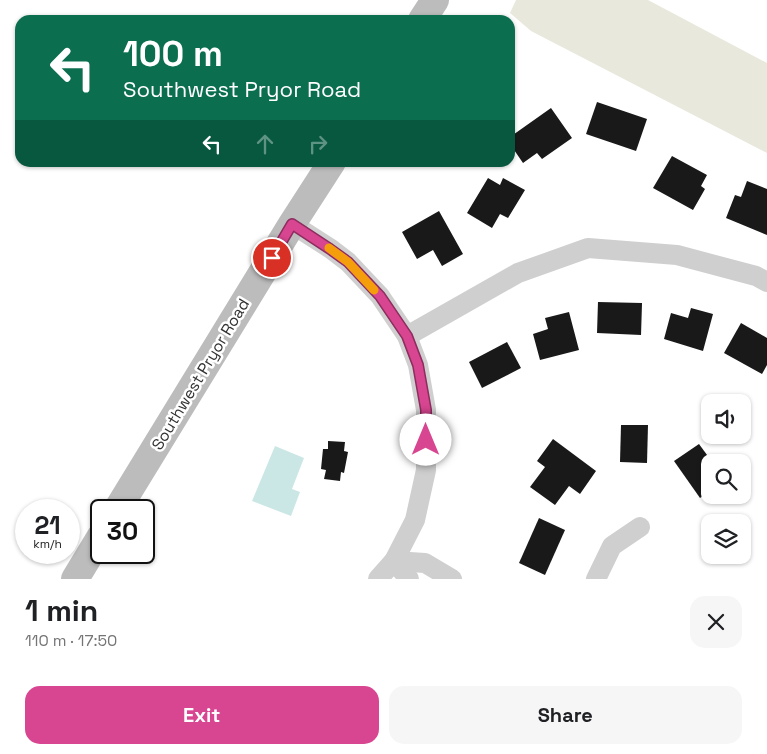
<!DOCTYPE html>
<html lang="en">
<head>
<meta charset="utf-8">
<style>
	:root { --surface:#fff; --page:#f6f6f6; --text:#202124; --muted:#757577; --accent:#d84590 }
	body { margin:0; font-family:"Space Grotesk",sans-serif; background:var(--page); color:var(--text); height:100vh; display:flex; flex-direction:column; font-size:19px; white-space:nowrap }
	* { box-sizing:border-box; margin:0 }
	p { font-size:16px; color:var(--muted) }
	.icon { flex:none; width:28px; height:28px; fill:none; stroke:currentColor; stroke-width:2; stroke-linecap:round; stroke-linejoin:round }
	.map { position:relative; height:579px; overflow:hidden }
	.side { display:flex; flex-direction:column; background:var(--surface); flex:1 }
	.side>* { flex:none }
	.banner { position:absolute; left:15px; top:15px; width:500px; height:152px; border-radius:15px; box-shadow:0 1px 4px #0004; background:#0b6e4f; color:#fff; overflow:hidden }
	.fabs { position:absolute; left:701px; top:394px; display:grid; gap:10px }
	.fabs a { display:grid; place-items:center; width:50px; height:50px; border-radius:10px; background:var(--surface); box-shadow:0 1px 4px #0004; font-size:25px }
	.speed { position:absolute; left:15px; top:499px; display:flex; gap:10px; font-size:25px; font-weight:700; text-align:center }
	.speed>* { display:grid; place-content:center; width:65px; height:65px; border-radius:50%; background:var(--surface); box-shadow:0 1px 4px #0004; line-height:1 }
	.speed small { font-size:12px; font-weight:400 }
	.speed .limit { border:2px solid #111; border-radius:8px; background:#fff; color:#111 }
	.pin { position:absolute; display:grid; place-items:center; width:42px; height:42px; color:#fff; margin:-21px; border:2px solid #fff; border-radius:50%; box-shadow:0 1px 5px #0007 }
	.me { position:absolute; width:55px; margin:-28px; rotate:0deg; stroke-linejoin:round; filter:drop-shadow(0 0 4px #0008) }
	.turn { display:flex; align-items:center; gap:18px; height:105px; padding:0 25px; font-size:22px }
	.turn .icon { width:65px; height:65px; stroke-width:2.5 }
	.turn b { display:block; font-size:35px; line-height:42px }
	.lanes { display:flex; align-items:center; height:48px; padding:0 25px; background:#0003; justify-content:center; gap:25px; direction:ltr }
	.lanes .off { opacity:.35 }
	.round { display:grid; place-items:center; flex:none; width:52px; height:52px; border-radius:15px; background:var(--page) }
	.head { display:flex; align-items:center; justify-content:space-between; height:85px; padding:0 25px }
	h1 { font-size:30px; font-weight:800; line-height:38px }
	.button { display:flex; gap:10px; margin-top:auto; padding:10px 25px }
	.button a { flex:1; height:58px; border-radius:15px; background:var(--accent); color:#fff; font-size:20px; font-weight:800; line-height:58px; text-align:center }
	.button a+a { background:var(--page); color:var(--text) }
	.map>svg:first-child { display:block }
	.green { fill:#e8e8dc }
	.water { fill:#cae7e6 }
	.building { fill:#191919 }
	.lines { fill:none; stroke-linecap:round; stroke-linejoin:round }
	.street { stroke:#cfcfcf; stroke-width:20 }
	.secondary { stroke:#bcbcbc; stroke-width:28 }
	.route-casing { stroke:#8c2d5e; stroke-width:12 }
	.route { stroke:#d84590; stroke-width:9 }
	.slow { stroke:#f59e0b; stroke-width:9 }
	.labels { text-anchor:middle; stroke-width:5; stroke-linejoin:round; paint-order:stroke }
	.street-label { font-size:16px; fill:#323232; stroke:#fff }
</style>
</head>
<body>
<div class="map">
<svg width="767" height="579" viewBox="0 0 767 579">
	<rect width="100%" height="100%" fill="#fff"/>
	<path class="green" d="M 516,0 L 648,0 L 767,63 L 767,153 L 531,31 L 510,13 Z"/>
	<path class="water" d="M 275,446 L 304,458 L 292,489 L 300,492 L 291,516 L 252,501 Z"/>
	<g class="building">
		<path d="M 597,102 L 647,119 L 636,151 L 586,134 Z"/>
		<path d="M 551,108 L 572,138 L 542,159 L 537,153 L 523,163 L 510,144 L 510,137 Z"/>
		<path d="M 672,156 L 707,175 L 701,186 L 705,189 L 693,210 L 653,188 Z"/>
		<path d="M 488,178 L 500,185 L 503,178 L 525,190 L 508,218 L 500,214 L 492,228 L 467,213 Z"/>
		<path d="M 747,181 L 767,189 L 767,235 L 726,218 L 735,195 L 741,197 Z"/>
		<path d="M 439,211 L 463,254 L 442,266 L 433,250 L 417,259 L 402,232 Z"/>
		<path d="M 598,302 L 642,303 L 641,335 L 597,333 Z"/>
		<path d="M 691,308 L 713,314 L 703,351 L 664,339 L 671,313 L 688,318 Z"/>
		<path d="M 569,312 L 579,350 L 540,360 L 533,334 L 548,329 L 545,318 Z"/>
		<path d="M 741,323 L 767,338 L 767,365 L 762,374 L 724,353 Z"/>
		<path d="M 507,342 L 521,368 L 482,388 L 469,362 Z"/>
		<path d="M 621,425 L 648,425 L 647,463 L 620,462 Z"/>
		<path d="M 553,439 L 596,471 L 580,494 L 569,486 L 555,505 L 530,487 L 545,467 L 537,461 Z"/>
		<path d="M 328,441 L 345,442 L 344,451 L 348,452 L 344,473 L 341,472 L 340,481 L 324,479 L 326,470 L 321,469 L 323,449 L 328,449 Z"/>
		<path d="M 699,444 L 710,459 L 710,491 L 700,498 L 674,461 Z"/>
		<path d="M 539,518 L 565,530 L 545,575 L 519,563 Z"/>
	</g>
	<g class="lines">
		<g class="street">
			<path d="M 292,224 L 331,249 L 348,262 L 380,296 L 407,336 L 418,365 L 426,410 L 426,470 L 415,520 L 394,561 L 378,579"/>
			<path d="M 407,336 L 518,273 L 588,248 L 677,255 L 756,276 L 767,282"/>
			<path d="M 394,561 L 425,563 L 452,579"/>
			<path d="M 394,561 L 409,579"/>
			<path d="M 596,579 L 612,546 L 640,527"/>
		</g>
		<g class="secondary">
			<path d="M 422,20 L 435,0"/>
			<path d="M 117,510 L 292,224 L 332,162"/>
			<path d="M 75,579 L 101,536"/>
		</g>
	</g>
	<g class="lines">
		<defs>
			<path id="route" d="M 272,258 L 292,224 L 330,249 L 348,262 L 380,296 L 407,336 L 418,365 L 426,410 L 426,440"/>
		</defs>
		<use href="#route" class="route-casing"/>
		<use href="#route" class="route"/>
		<path class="slow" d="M 329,248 L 348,262 L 374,290"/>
	</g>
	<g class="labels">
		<g class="street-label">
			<text transform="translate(200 374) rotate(-59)" y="6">Southwest Pryor Road</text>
		</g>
	</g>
</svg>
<div class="fabs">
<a><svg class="icon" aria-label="sound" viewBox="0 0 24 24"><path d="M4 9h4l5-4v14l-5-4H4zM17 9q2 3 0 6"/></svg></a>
<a><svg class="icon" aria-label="search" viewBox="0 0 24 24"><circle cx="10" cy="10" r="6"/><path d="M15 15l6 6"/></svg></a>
<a><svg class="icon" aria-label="layers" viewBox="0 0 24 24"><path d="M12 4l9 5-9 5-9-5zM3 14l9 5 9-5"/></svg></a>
</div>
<div class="speed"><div>21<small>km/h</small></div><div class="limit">30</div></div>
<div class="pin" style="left:272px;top:258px;background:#d93025"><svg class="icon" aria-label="arrive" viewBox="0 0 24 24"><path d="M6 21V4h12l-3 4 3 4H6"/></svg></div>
<svg class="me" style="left:426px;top:440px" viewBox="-20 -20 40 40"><circle r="19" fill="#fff"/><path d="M0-13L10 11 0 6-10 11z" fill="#d84590"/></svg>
<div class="banner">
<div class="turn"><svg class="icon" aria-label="left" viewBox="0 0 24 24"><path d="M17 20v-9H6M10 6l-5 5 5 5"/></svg><div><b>100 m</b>Southwest Pryor Road</div></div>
<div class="lanes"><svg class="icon" aria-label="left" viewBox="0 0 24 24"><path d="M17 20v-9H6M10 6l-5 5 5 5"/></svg><svg class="icon off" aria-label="ahead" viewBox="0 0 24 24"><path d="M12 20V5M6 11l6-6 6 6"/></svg><svg class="icon off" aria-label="right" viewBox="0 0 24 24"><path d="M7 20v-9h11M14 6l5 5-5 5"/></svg></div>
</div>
</div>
<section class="side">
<div class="head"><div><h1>1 min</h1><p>110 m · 17:50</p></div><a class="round"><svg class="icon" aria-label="close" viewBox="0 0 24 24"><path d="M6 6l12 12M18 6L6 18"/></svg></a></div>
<div class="button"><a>Exit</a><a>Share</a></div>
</section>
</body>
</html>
